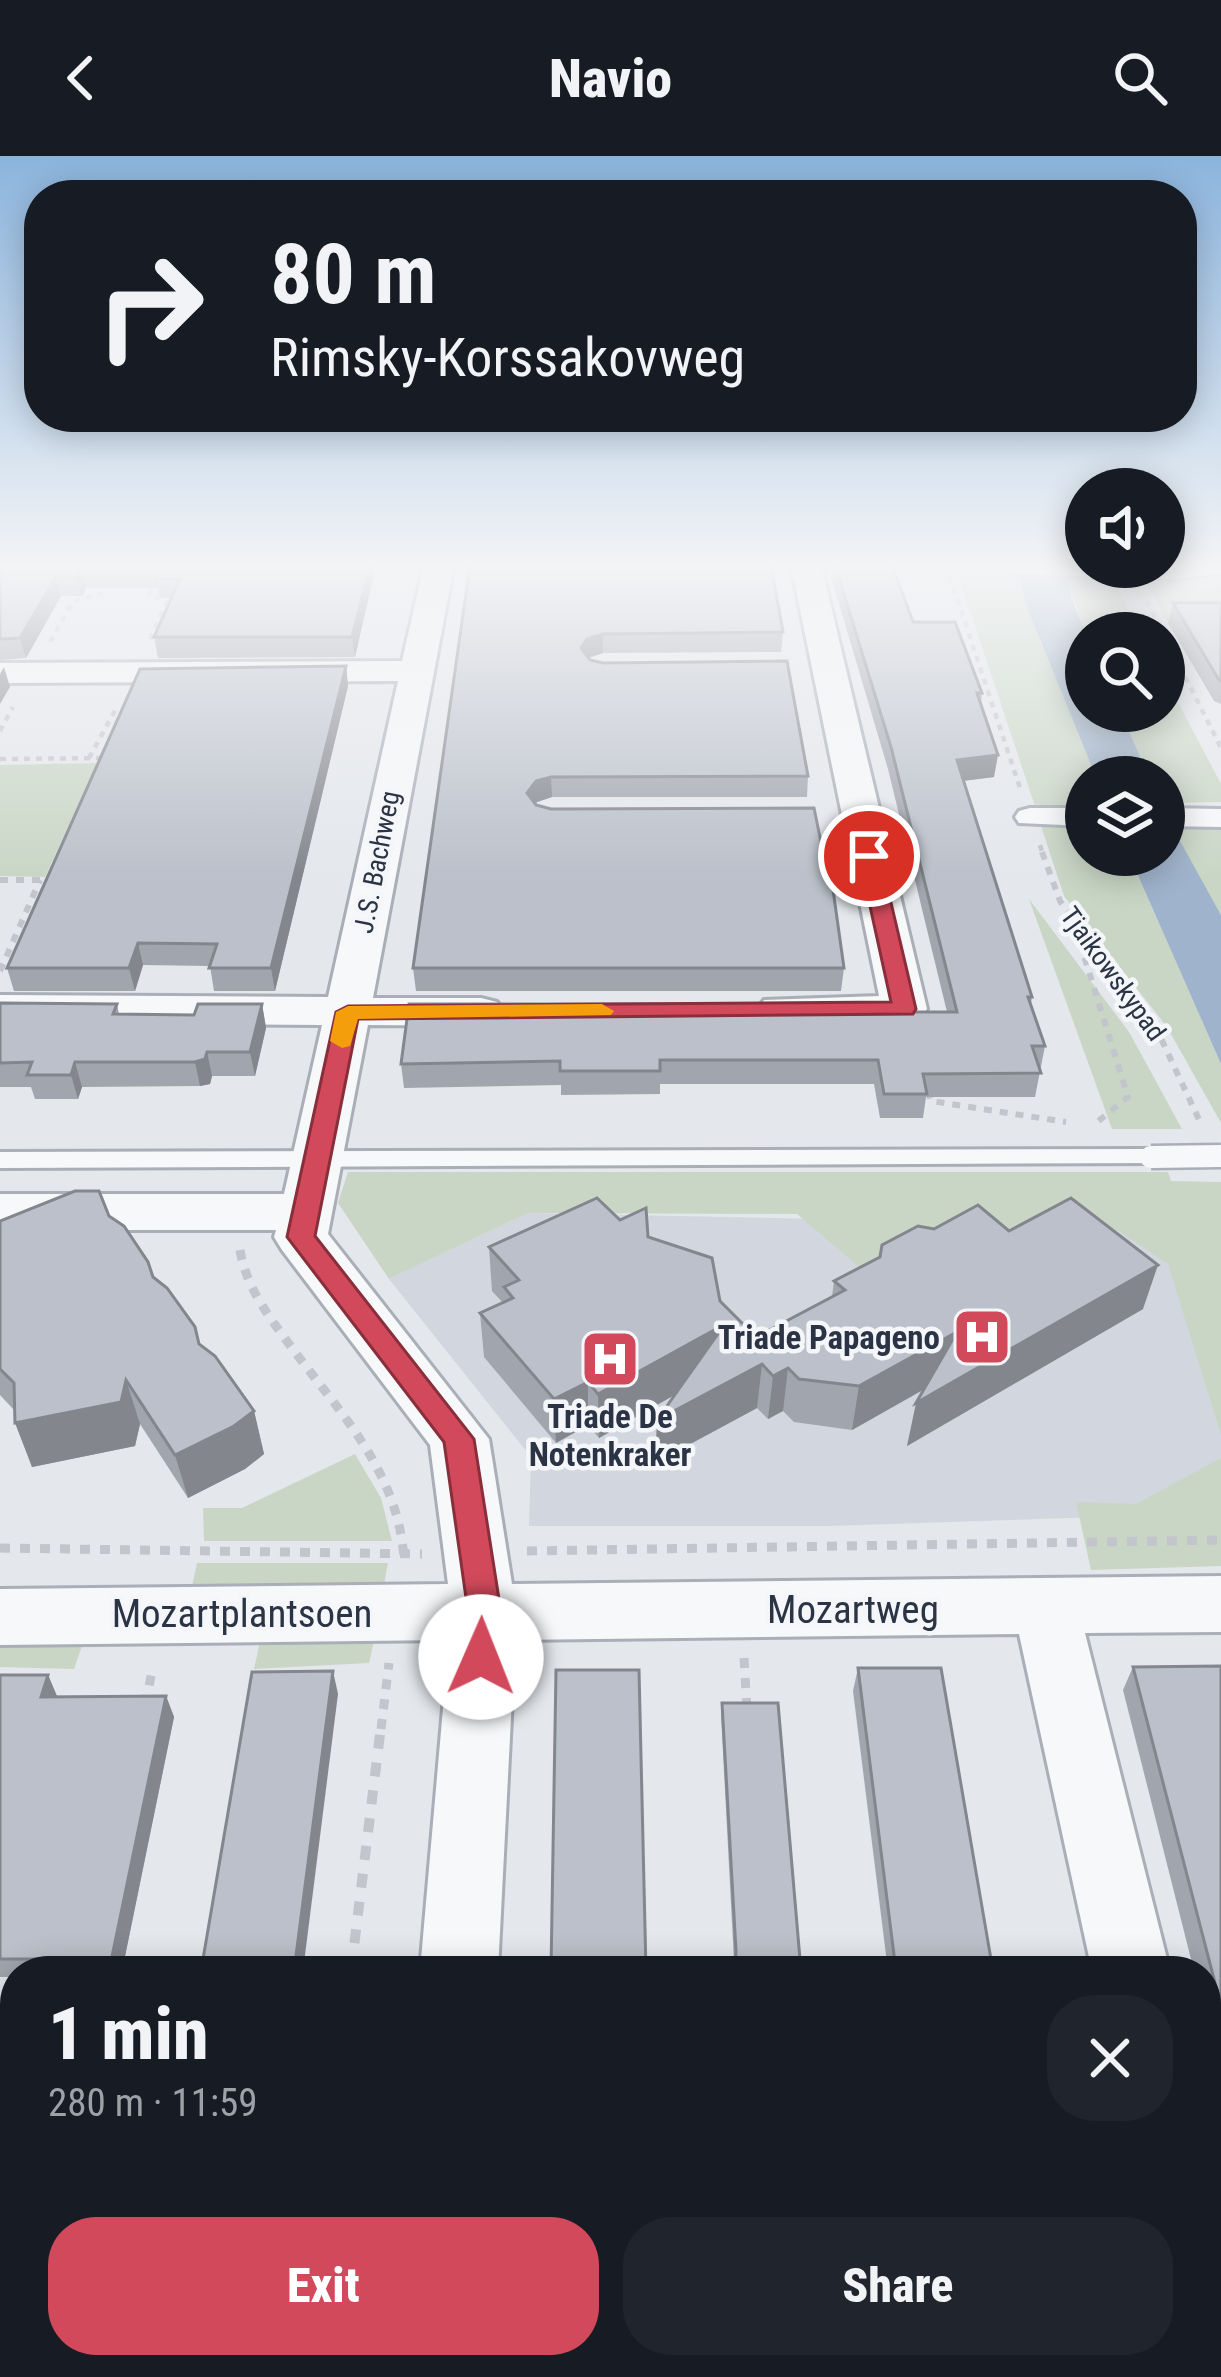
<!DOCTYPE html>
<html lang="en">
<head>
<meta charset="utf-8">
<style>
	:root { --surface:#171b24; --page:#20242c; --text:#f1f3f6; --muted:#9ea1a6; --accent:#d1495b }
	body { margin:0; font-family:"Roboto Condensed",sans-serif; background:var(--page); color:var(--text); height:100vh; display:flex; flex-direction:column; font-size:45px; white-space:nowrap }
	* { box-sizing:border-box; margin:0 }
	p { font-size:39px; color:var(--muted) }
	.icon { flex:none; width:66px; height:66px; fill:none; stroke:currentColor; stroke-width:2; stroke-linecap:round; stroke-linejoin:round }
	.map { position:relative; flex:1; overflow:hidden }
	.drawer { position:absolute; left:0px; top:1800px; width:1221px; height:423px; display:flex; flex-direction:column; background:var(--surface); border-radius:48px 48px 0 0; box-shadow:0 6px 30px #0003 }
	.drawer>* { flex:none }
	.guide { position:absolute; left:24px; top:24px; width:1173px; height:252px; border-radius:48px; box-shadow:0 6px 30px #0003; background:#171b24; color:var(--text); overflow:hidden }
	.fabs { position:absolute; left:1065px; top:312px; display:grid; gap:24px }
	.fabs a { display:grid; place-items:center; width:120px; height:120px; border-radius:50%; background:var(--surface); box-shadow:0 6px 30px #0003; font-size:60px }
	.pin { position:absolute; display:grid; place-items:center; width:102px; height:102px; color:#fff; margin:-51px; border:6px solid #fff; border-radius:50%; box-shadow:0 3px 12px #0007 }
	.me { position:absolute; width:132px; margin:-66px; rotate:1deg; stroke-linejoin:round; filter:drop-shadow(0 0 9px #0008) }
	.turn { display:flex; align-items:center; gap:42px; height:252px; padding:0 48px; font-size:54px }
	.turn .icon { width:156px; height:156px; stroke-width:2.5 }
	.turn b { display:block; font-size:84px; line-height:102px }
	.round { display:grid; place-items:center; flex:none; width:126px; height:126px; border-radius:48px; background:var(--page) }
	.headline { display:flex; align-items:center; justify-content:space-between; height:204px; padding:0 48px }
	h1 { font-size:72px; font-weight:800; line-height:90px }
	.button { display:flex; gap:24px; margin-top:auto; padding:24px 48px }
	.button a { flex:1; height:138px; border-radius:48px; background:var(--accent); color:#fff; font-size:48px; font-weight:800; line-height:138px; text-align:center }
	.button a+a { background:var(--page); color:var(--text) }
	header { display:flex; justify-content:space-between; align-items:center; height:156px; padding:0 48px; background:var(--surface); font-size:54px; font-weight:800 }
	.map>svg:first-child { display:block }
	.built { fill:#d2d6de }
	.green { fill:#c9d6c5 }
	.water { fill:#9fb4cc }
	.lines { fill:none; stroke-linecap:round; stroke-linejoin:round }
	.service-casing { stroke:#a9aeb7; stroke-width:6 }
	.pedestrian-casing { stroke:#a9aeb7; stroke-width:6 }
	.minor-casing { stroke:#a9aeb7; stroke-width:6 }
	.path-far3 { stroke:#c2c5cb; stroke-width:4.5; stroke-dasharray:6 6; stroke-linecap:butt }
	.path-far2 { stroke:#c2c5cb; stroke-width:6; stroke-dasharray:8 8; stroke-linecap:butt }
	.path-far1 { stroke:#c2c5cb; stroke-width:9; stroke-dasharray:10 10; stroke-linecap:butt }
	.path { stroke:#c2c5cb; stroke-width:10; stroke-dasharray:14 14; stroke-linecap:butt }
	.service { fill:#f7f8fa; fill-rule:evenodd }
	.pedestrian { fill:#f7f8fa; fill-rule:evenodd }
	.minor { fill:#f7f8fa; fill-rule:evenodd }
	.service-bridge-casing { stroke:#a9aeb7; stroke-width:27; stroke-linecap:butt }
	.service-bridge { stroke:#f7f8fa; stroke-width:22 }
	.wall { fill:#a1a5ae }
	.shaded-wall { fill:#83868d }
	.building { fill:#bbc0ca; stroke:#83868d; stroke-width:3 }
	.route { fill:#d1495b; stroke:#882f3b; stroke-width:3 }
	.slow { fill:#f59e0b }
	.labels { text-anchor:middle; stroke-width:9; stroke-linejoin:round; paint-order:stroke }
	.far-street-label { font-size:27px; fill:#2b3445; stroke:#f4f6f9 }
	.poi-label { font-size:33px; font-weight:bold; fill:#2b3445; stroke:#f4f6f9; text-anchor:end }
	.near-street-label { font-size:39px; fill:#2b3445; stroke:#f4f6f9 }
</style>
</head>
<body>
<header><svg class="icon" aria-label="back" viewBox="0 0 24 24"><path d="M15 5l-7 7 7 7"/></svg>Navio<svg class="icon" aria-label="search" viewBox="0 0 24 24"><circle cx="10" cy="10" r="6"/><path d="M15 15l6 6"/></svg></header>
<div class="map">
<svg width="1221" height="2221" viewBox="0 0 1221 2221">
	<rect width="100%" height="100%" fill="#e4e7ec"/>
	<path class="built" d="M 528,1057 L 1118,1069 L 1174,1108 L 1221,1254 L 1221,1317 L 1134,1360 L 829,1370 L 529,1370 L 531,1301 L 389,1123 Z"/>
	<g class="green">
		<path d="M 956,413 L 1018,416 L 1028,454 L 1096,621 L 1086,621 L 1086,649 L 1035,650 Z"/>
		<path d="M 1065,418 L 1111,420 L 1141,477 L 1086,478 Z"/>
		<path d="M 1221,418 L 1221,463 L 1166,464 L 1145,423 Z"/>
		<path d="M 1164,520 L 1221,628 L 1221,646 L 1164,647 L 1164,621 L 1149,621 L 1120,555 L 1164,555 Z"/>
		<path d="M 97,607 L 45,721 L 0,720 L 0,609 Z"/>
		<path d="M 1041,670 L 1086,670 L 1086,699 L 1129,699 L 1221,908 L 1221,967 L 1167,871 L 1064,740 Z"/>
		<path d="M 1171,671 L 1221,671 L 1221,759 Z"/>
		<path d="M 1029,743 L 1129,876 L 1182,973 L 1112,973 Z"/>
		<path d="M 348,1016 L 1168,1016 L 1171,1025 L 1221,1026 L 1221,1279 L 1168,1108 L 1119,1075 L 940,1075 L 864,1115 L 797,1058 L 528,1057 L 389,1123 L 338,1047 Z"/>
		<path d="M 355,1298 L 381,1342 L 392,1385 L 204,1385 L 203,1352 L 242,1352 Z"/>
		<path d="M 1221,1302 L 1221,1410 L 1091,1414 L 1076,1346 L 1136,1348 Z"/>
		<path d="M 197,1407 L 388,1407 L 383,1434 L 192,1430 Z"/>
		<path d="M 376,1476 L 369,1507 L 254,1513 L 261,1481 Z"/>
		<path d="M 0,1478 L 84,1484 L 74,1513 L 0,1511 Z"/>
	</g>
	<g class="water">
		<path d="M 1016,409 L 1066,409 L 1071,441 L 1086,478 L 1086,555 L 1120,555 L 1149,621 L 1096,621 L 1028,454 Z"/>
		<path d="M 1164,656 L 1221,759 L 1221,908 L 1129,699 L 1164,699 Z"/>
	</g>
	<g class="lines">
		<defs>
			<path id="service" d="M 1151,993 L 1160,995 L 1164,1001 L 1160,1007 L 0,1012 L 0,996 Z"/>
			<g id="pedestrian">
				<path d="M 1030,652 L 1086,652 L 1086,670 L 1019,667 L 1015,661 L 1019,655 Z"/>
				<path d="M 1164,652 L 1221,653 L 1221,671 L 1164,670 Z"/>
			</g>
			<g id="minor">
				<path d="M 424,409 L 454,409 L 373,842 L 481,842 L 497,846 L 504,856 L 497,866 L 481,870 L 368,869 L 328,1078 L 489,1283 L 512,1428 L 1221,1420 L 1221,1476 L 1085,1477 L 1170,1815 L 1092,1815 L 1019,1478 L 515,1484 L 498,1815 L 420,1815 L 449,1484 L 0,1489 L 0,1433 L 448,1428 L 430,1289 L 282,1094 L 274,1081 L 276,1074 L 0,1074 L 0,1038 L 284,1038 L 322,869 L 0,867 L 0,839 L 328,841 L 398,525 L 0,527 L 0,507 L 402,505 Z"/>
				<path d="M 791,409 L 821,409 L 927,853 L 920,863 L 780,868 L 764,864 L 757,854 L 764,844 L 879,840 Z"/>
				<path d="M 1003,409 L 1221,409 L 1221,417 L 1176,423 L 1018,418 Z"/>
				<path d="M 1206,2102 L 1221,2108 L 1221,2221 L 1179,2221 L 1174,2208 L 1206,2208 Z"/>
				<path d="M 385,2208 L 475,2208 L 474,2221 L 384,2221 Z"/>
			</g>
		</defs>
		<use href="#service" class="service-casing"/>
		<use href="#pedestrian" class="pedestrian-casing"/>
		<use href="#minor" class="minor-casing"/>
		<g class="path-far3">
			<path d="M 946,409 L 1021,635"/>
			<path d="M 1147,445 L 1163,477"/>
			<path d="M 1164,478 L 1221,592"/>
			<path d="M 150,483 L 167,446 L 149,438 L 166,409"/>
			<path d="M 50,486 L 73,445 L 108,436"/>
			<path d="M 0,575 L 13,551"/>
			<path d="M 89,602 L 117,551"/>
			<path d="M 0,603 L 106,602"/>
			<path d="M 1040,689 L 1043,699"/>
		</g>
		<g class="path-far2">
			<path d="M 1042,696 L 1060,745 L 1158,876 L 1202,970"/>
			<path d="M 0,724 L 53,724"/>
			<path d="M 1075,771 L 1128,941 L 1096,967"/>
			<path d="M 0,815 L 40,724"/>
			<path d="M 928,935 L 931,945 L 1066,966"/>
		</g>
		<g class="path-far1">
			<path d="M 240,1094 C 245,1125 262,1151 281,1177 C 332,1249 398,1310 404,1403"/>
			<path d="M 0,1392 L 422,1398"/>
			<path d="M 527,1395 L 1221,1384"/>
			<path d="M 744,1502 L 747,1553"/>
			<path d="M 145,1549 L 153,1511"/>
			<path d="M 381,1573 L 389,1507"/>
		</g>
		<g class="path">
			<path d="M 351,1815 L 381,1570"/>
			<path d="M 797,2208 L 798,2221"/>
			<path d="M 301,2221 L 303,2208"/>
		</g>
		<use href="#service" class="service"/>
		<use href="#pedestrian" class="pedestrian"/>
		<use href="#minor" class="minor"/>
		<defs>
			<path id="service-bridge" d="M 1151,1001 L 1221,1000"/>
		</defs>
		<use href="#service-bridge" class="service-bridge-casing"/>
		<use href="#service-bridge" class="service-bridge"/>
	</g>
	<g class="wall">
		<path d="M 0,409 L 376,409 L 355,501 L 158,502 L 154,481 L 171,442 L 160,442 L 158,432 L 86,432 L 82,440 L 61,440 L 26,502 L 0,504 Z"/>
		<path d="M 470,409 L 783,476 L 781,496 L 603,497 L 589,502 L 808,620 L 807,641 L 552,641 L 537,646 L 535,648 L 844,812 L 841,835 L 416,835 L 413,812 Z"/>
		<path d="M 833,409 L 892,409 L 913,466 L 982,537 L 981,548 L 994,621 L 963,625 L 1032,841 L 1031,848 L 1045,890 L 1035,941 L 926,941 L 923,962 L 880,962 L 874,928 L 660,928 L 660,938 L 561,939 L 561,929 L 404,932 L 401,908 L 852,856 L 947,856 L 888,613 L 832,424 Z"/>
		<path d="M 1173,447 L 1221,447 L 1221,548 L 1214,545 L 1168,467 Z"/>
		<path d="M 346,510 L 348,530 L 275,835 L 214,835 L 210,810 L 143,809 L 135,835 L 14,835 L 7,812 Z"/>
		<path d="M 0,847 L 117,848 L 119,858 L 194,859 L 262,848 L 266,872 L 255,920 L 212,920 L 210,928 L 200,930 L 82,931 L 78,943 L 35,943 L 31,931 L 0,931 Z"/>
		<path d="M 109,1060 L 199,1189 L 254,1255 L 264,1298 L 245,1313 L 188,1342 L 140,1268 L 135,1290 L 32,1311 L 14,1254 L 0,1239 L 0,1065 Z"/>
		<path d="M 620,1064 L 648,1081 L 756,1181 L 832,1141 L 834,1125 L 934,1073 L 1009,1075 L 1143,1153 L 907,1290 L 925,1233 L 852,1274 L 794,1266 L 783,1255 L 768,1263 L 757,1252 L 655,1307 L 674,1239 L 599,1282 L 588,1269 L 556,1287 L 484,1201 L 480,1157 L 503,1147 L 492,1135 L 489,1091 Z"/>
		<path d="M 1221,1510 L 1221,1881 L 1211,1881 L 1206,1862 L 1206,1815 L 1194,1815 L 1123,1534 L 1133,1511 Z"/>
		<path d="M 858,1512 L 993,1815 L 888,1815 L 853,1535 Z"/>
		<path d="M 0,1519 L 48,1519 L 57,1541 L 166,1540 L 174,1561 L 122,1815 L 15,1815 L 15,1821 L 0,1821 Z"/>
		<path d="M 722,1547 L 801,1815 L 734,1805 L 721,1558 Z"/>
	</g>
	<g class="shaded-wall">
		<path d="M 370,409 L 376,409 L 355,501 L 352,481 Z"/>
		<path d="M 81,413 L 86,432 L 82,440 L 77,421 Z"/>
		<path d="M 56,421 L 61,440 L 26,502 L 20,482 Z"/>
		<path d="M 603,478 L 603,497 L 587,502 L 581,492 L 587,483 Z"/>
		<path d="M 346,510 L 348,530 L 275,835 L 271,812 Z"/>
		<path d="M 4,511 L 10,531 L 0,548 L 0,518 Z"/>
		<path d="M 998,599 L 994,621 L 953,626 L 957,604 Z"/>
		<path d="M 551,621 L 552,641 L 537,646 L 527,658 L 527,637 L 536,625 Z"/>
		<path d="M 138,787 L 143,809 L 135,835 L 129,812 Z"/>
		<path d="M 262,848 L 266,872 L 255,920 L 250,896 Z"/>
		<path d="M 207,896 L 212,920 L 210,928 L 200,930 L 195,906 Z"/>
		<path d="M 75,906 L 82,931 L 78,943 L 71,919 Z"/>
		<path d="M 1158,1109 L 1143,1153 L 907,1290 L 916,1247 Z"/>
		<path d="M 725,1168 L 722,1212 L 599,1282 L 598,1238 Z"/>
		<path d="M 957,1176 L 947,1220 L 852,1274 L 859,1230 Z"/>
		<path d="M 762,1208 L 757,1252 L 655,1307 L 657,1264 Z"/>
		<path d="M 788,1212 L 783,1255 L 768,1263 L 773,1220 Z"/>
		<path d="M 126,1224 L 140,1268 L 135,1290 L 32,1311 L 15,1267 Z"/>
		<path d="M 588,1226 L 588,1269 L 556,1287 L 554,1243 Z"/>
		<path d="M 254,1255 L 264,1298 L 245,1313 L 188,1342 L 175,1299 Z"/>
		<path d="M 333,1515 L 338,1538 L 303,1815 L 294,1815 Z"/>
		<path d="M 48,1519 L 57,1540 L 51,1562 L 41,1541 Z"/>
		<path d="M 166,1540 L 174,1561 L 122,1815 L 109,1815 Z"/>
		<path d="M 27,2208 L 42,2208 L 40,2221 L 24,2221 Z"/>
		<path d="M 243,2208 L 253,2208 L 252,2221 L 241,2221 Z"/>
	</g>
	<g class="building">
		<path d="M 0,409 L 370,409 L 352,481 L 154,481 L 180,423 L 156,423 L 161,413 L 81,413 L 77,421 L 56,421 L 20,482 L 0,483 Z"/>
		<path d="M 470,409 L 771,409 L 783,476 L 603,478 L 587,483 L 581,492 L 590,504 L 603,507 L 787,505 L 808,620 L 551,621 L 536,625 L 527,637 L 536,649 L 551,653 L 814,652 L 822,691 L 827,691 L 844,812 L 413,812 Z"/>
		<path d="M 835,409 L 892,409 L 913,466 L 955,466 L 982,537 L 977,537 L 998,599 L 957,604 L 1032,841 L 1028,841 L 1045,890 L 1032,890 L 1041,917 L 923,918 L 927,938 L 884,938 L 878,904 L 660,904 L 660,915 L 560,915 L 560,905 L 401,908 L 409,848 L 851,848 L 852,856 L 957,856 L 891,591 Z"/>
		<path d="M 1173,447 L 1221,447 L 1221,525 L 1219,524 Z"/>
		<path d="M 346,510 L 271,812 L 209,812 L 217,788 L 138,787 L 129,812 L 7,812 L 140,513 Z"/>
		<path d="M 0,847 L 117,848 L 113,858 L 194,859 L 198,848 L 262,848 L 250,896 L 207,896 L 205,903 L 195,906 L 75,906 L 71,919 L 27,919 L 32,906 L 0,907 Z"/>
		<path d="M 75,1035 L 99,1035 L 109,1060 L 124,1070 L 148,1106 L 153,1121 L 167,1132 L 195,1171 L 199,1188 L 215,1200 L 254,1255 L 234,1270 L 175,1299 L 126,1224 L 121,1246 L 15,1267 L 14,1227 L 0,1213 L 0,1065 Z"/>
		<path d="M 597,1042 L 620,1064 L 646,1052 L 648,1081 L 712,1102 L 720,1145 L 756,1181 L 845,1134 L 834,1125 L 880,1101 L 882,1089 L 918,1070 L 934,1073 L 978,1049 L 1009,1075 L 1071,1042 L 1158,1109 L 916,1247 L 957,1176 L 859,1230 L 799,1223 L 788,1212 L 773,1220 L 762,1208 L 657,1264 L 725,1168 L 598,1238 L 588,1226 L 554,1243 L 480,1157 L 513,1142 L 504,1131 L 519,1124 L 489,1091 Z"/>
		<path d="M 1221,1510 L 1221,1850 L 1133,1511 Z"/>
		<path d="M 858,1512 L 941,1512 L 993,1815 L 896,1815 Z"/>
		<path d="M 556,1514 L 639,1514 L 646,1815 L 551,1815 Z"/>
		<path d="M 333,1515 L 294,1815 L 201,1815 L 252,1516 Z"/>
		<path d="M 0,1519 L 48,1519 L 41,1541 L 166,1540 L 109,1815 L 45,1815 L 48,1803 L 0,1803 Z"/>
		<path d="M 722,1547 L 778,1547 L 801,1815 L 735,1815 L 736,1795 Z"/>
		<path d="M 15,1943 L 15,2208 L 27,2208 L 24,2221 L 0,2221 L 0,2007 Z"/>
		<path d="M 135,2208 L 243,2208 L 241,2221 L 133,2221 Z"/>
		<path d="M 544,2208 L 656,2208 L 656,2221 L 543,2221 Z"/>
	</g>
	<linearGradient id="sky" x2="0" y2="1"><stop stop-color="#8bb4dd"/><stop offset="0.57" stop-color="#f3f4f6"/><stop offset="1" stop-color="#f3f4f6" stop-opacity="0"/></linearGradient>
	<rect width="1221" height="720" fill="url(#sky)"/>
	<path class="route" d="M 869,694 L 880,700 L 916,853 L 913,858 L 358,863 L 315,1080 L 474,1283 L 501,1456 L 493,1512 L 481,1516 L 469,1512 L 464,1501 L 468,1456 L 444,1286 L 287,1081 L 336,856 L 348,850 L 891,846 L 859,700 Z"/>
	<path class="slow" d="M 602,848 L 614,855 L 611,859 L 358,863 L 350,890 L 342,892 L 330,885 L 336,856 L 348,850 Z"/>
	<defs>
		<symbol id="hospital-square" viewBox="-11 -11 22 22"><rect x="-9" y="-9" width="18" height="18" rx="4" fill="#d1495b" stroke="#f4f6f9"/><path d="M-5-5h3v3.5h4V-5h3V5h-3V1.5h-4V5h-3Z" fill="#fff"/></symbol>
	</defs>
	<g fill-rule="evenodd">
		<use href="#hospital-square" x="949" y="1148" width="66" height="66"/>
		<use href="#hospital-square" x="577" y="1170" width="66" height="66"/>
	</g>
	<g class="labels">
		<g class="far-street-label">
			<text transform="translate(377 706) rotate(-79)" y="9">J.S. Bachweg</text>
			<text transform="translate(1113 818) rotate(54)" y="9">Tjaikowskypad</text>
		</g>
		<g class="poi-label">
			<text x="940" y="1193">Triade Papageno</text>
			<text x="610" y="1272" text-anchor="middle">Triade De<tspan x="610" dy="38">Notenkraker</tspan></text>
		</g>
		<g class="near-street-label">
			<text x="853" y="1467">Mozartweg</text>
			<text x="242" y="1471">Mozartplantsoen</text>
		</g>
	</g>
</svg>
<div class="fabs">
<a><svg class="icon" aria-label="sound" viewBox="0 0 24 24"><path d="M4 9h4l5-4v14l-5-4H4zM17 9q2 3 0 6"/></svg></a>
<a><svg class="icon" aria-label="search" viewBox="0 0 24 24"><circle cx="10" cy="10" r="6"/><path d="M15 15l6 6"/></svg></a>
<a><svg class="icon" aria-label="layers" viewBox="0 0 24 24"><path d="M12 4l9 5-9 5-9-5zM3 14l9 5 9-5"/></svg></a>
</div>
<div class="pin" style="left:869px;top:700px;background:#d93025"><svg class="icon" aria-label="arrive" viewBox="0 0 24 24"><path d="M6 21V4h12l-3 4 3 4H6"/></svg></div>
<svg class="me" style="left:481px;top:1501px" viewBox="-20 -20 40 40"><circle r="19" fill="#fff"/><path d="M0-13L10 11 0 6-10 11z" fill="#d1495b"/></svg>
<div class="guide">
<div class="turn"><svg class="icon" aria-label="right" viewBox="0 0 24 24"><path d="M7 20v-9h11M14 6l5 5-5 5"/></svg><div><b>80 m</b>Rimsky-Korssakovweg</div></div>
</div>
<section class="drawer">
<div class="headline"><div><h1>1 min</h1><p>280 m · 11:59</p></div><a class="round"><svg class="icon" aria-label="close" viewBox="0 0 24 24"><path d="M6 6l12 12M18 6L6 18"/></svg></a></div>
<div class="button"><a>Exit</a><a>Share</a></div>
</section>
</div>
</body>
</html>
